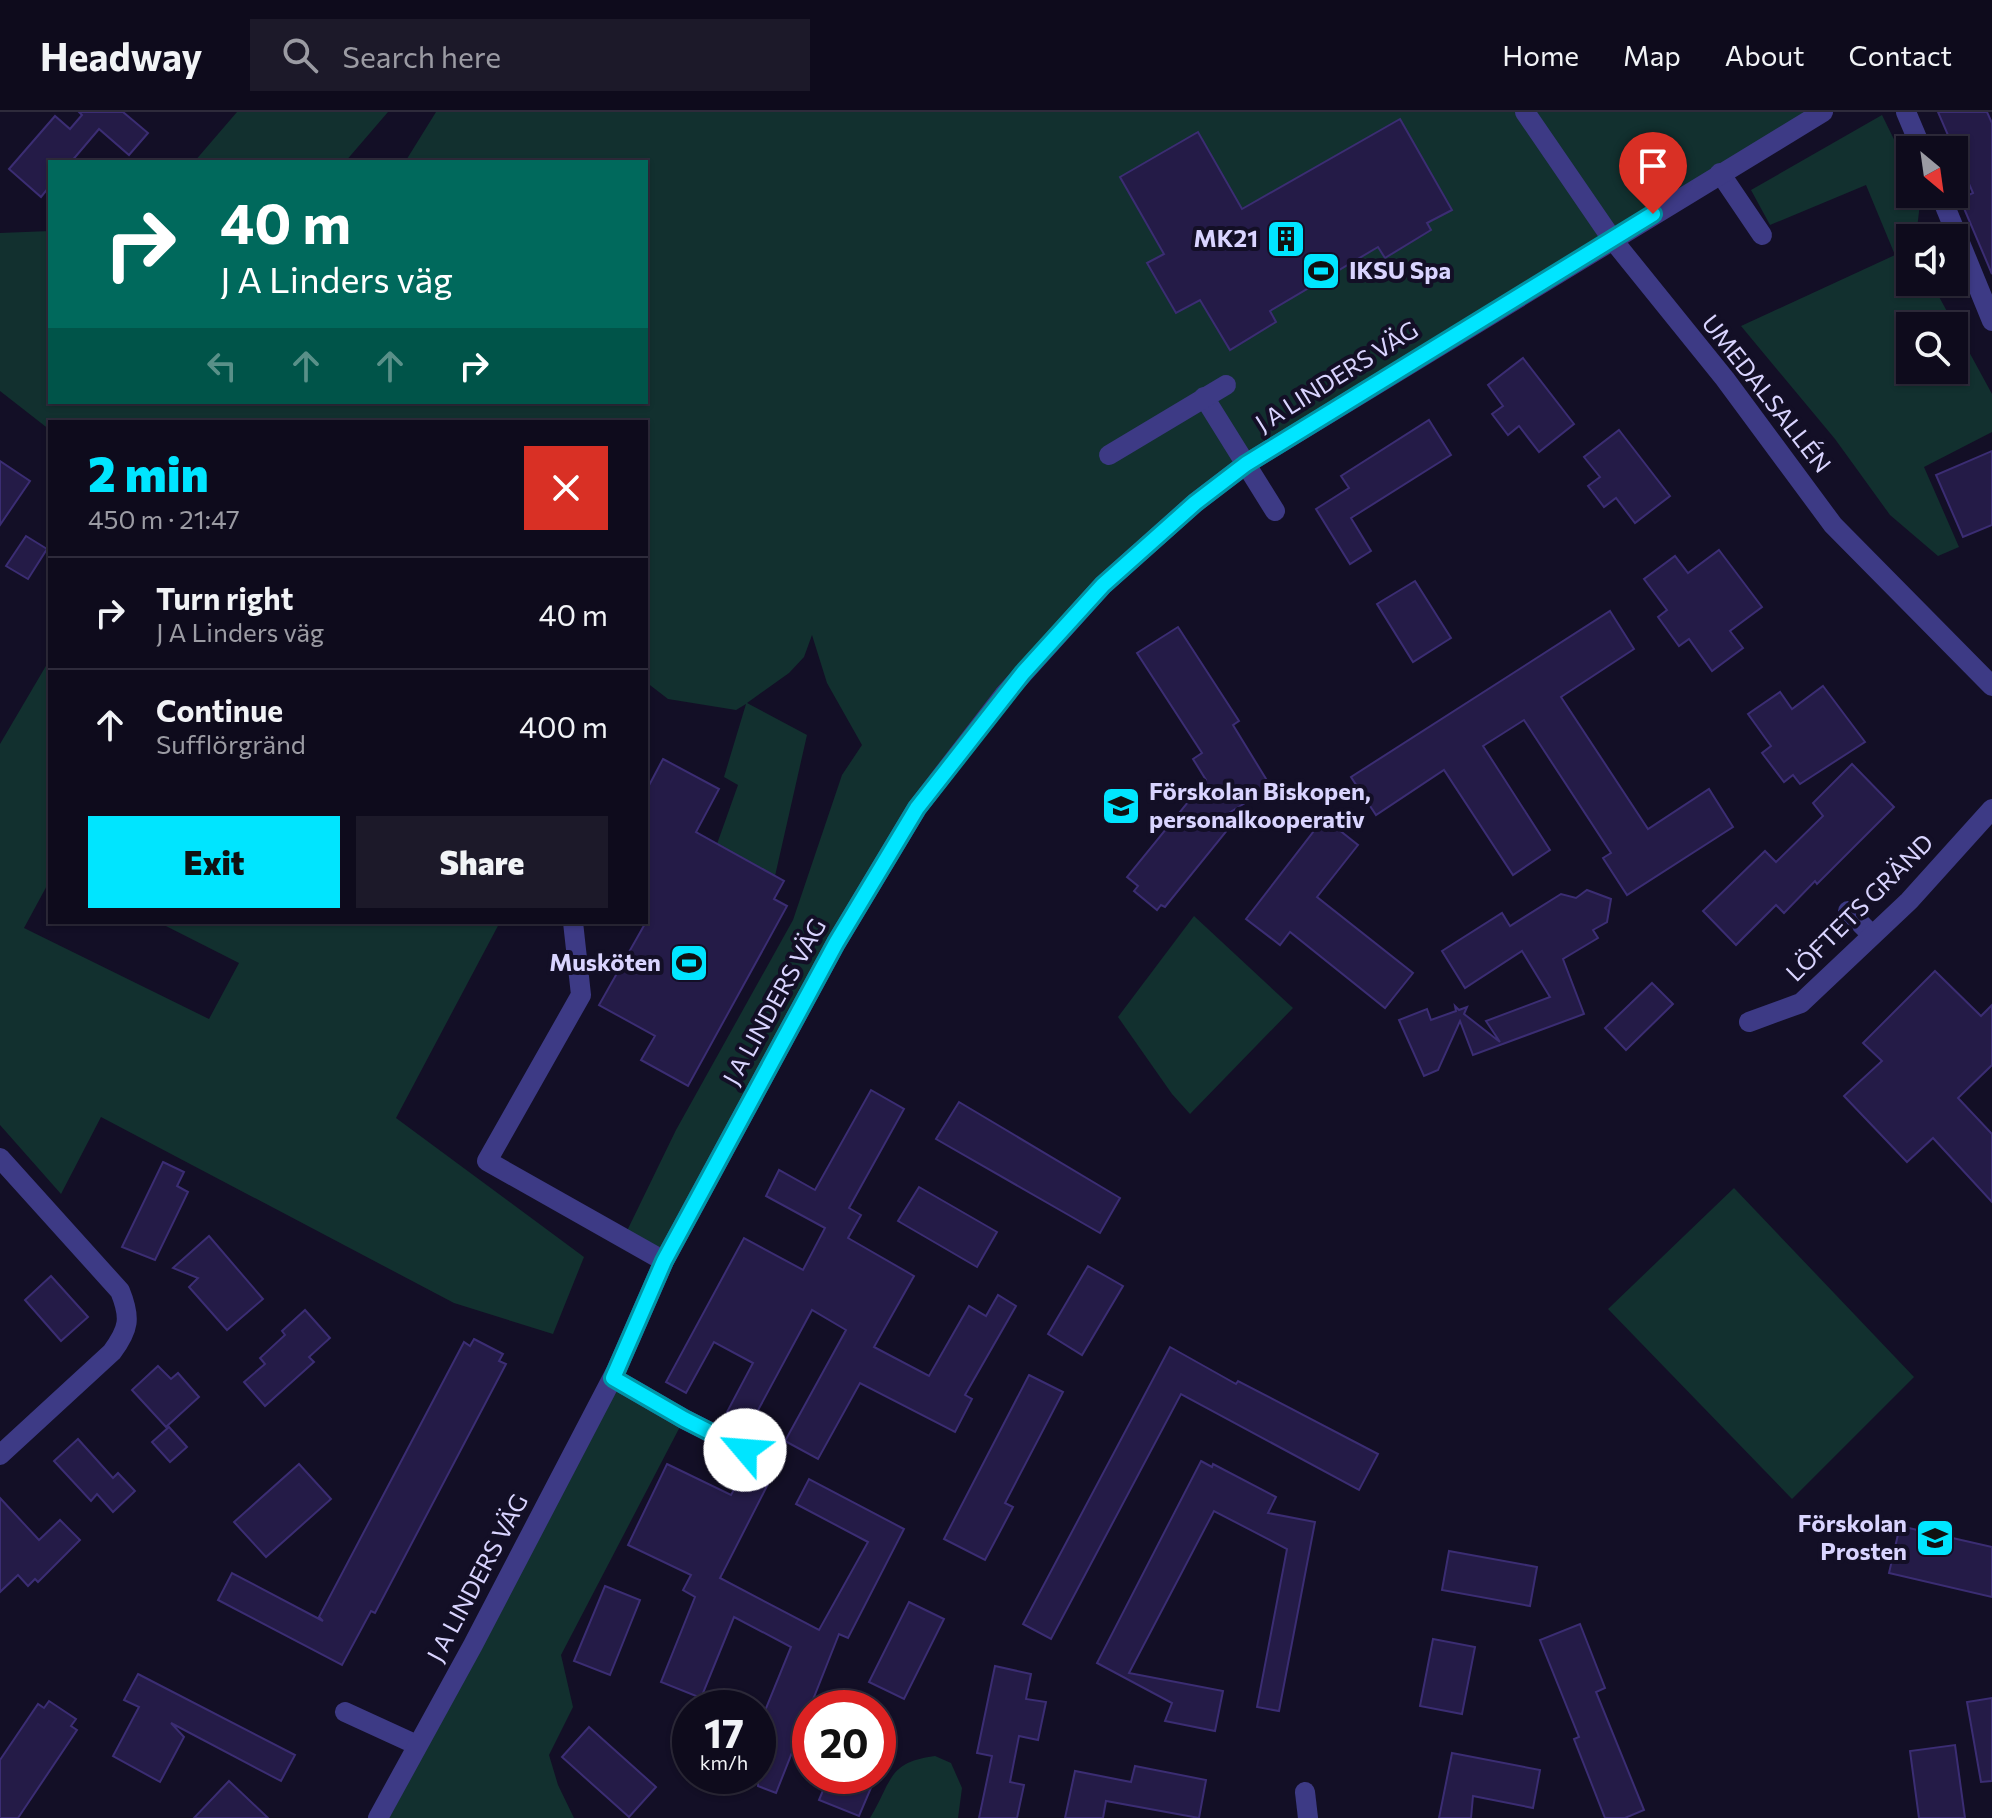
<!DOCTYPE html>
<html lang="en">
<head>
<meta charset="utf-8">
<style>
	:root { --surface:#0e0b1c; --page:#1c1929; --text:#f1f3f6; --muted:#9b9ba3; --line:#2e2b3b; --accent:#00e5ff }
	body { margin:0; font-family:Commissioner,sans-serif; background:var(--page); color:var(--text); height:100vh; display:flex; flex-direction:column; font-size:30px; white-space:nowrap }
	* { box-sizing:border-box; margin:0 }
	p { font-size:26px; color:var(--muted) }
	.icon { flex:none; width:44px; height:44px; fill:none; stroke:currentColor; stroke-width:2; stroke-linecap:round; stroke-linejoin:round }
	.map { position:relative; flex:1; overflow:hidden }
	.panel { position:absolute; left:48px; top:308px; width:600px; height:504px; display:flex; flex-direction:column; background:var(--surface); border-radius:0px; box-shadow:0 2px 6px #0004,0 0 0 2px var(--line) }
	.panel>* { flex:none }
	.banner { position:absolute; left:48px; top:48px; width:600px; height:244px; border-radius:0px; box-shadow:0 2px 6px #0004,0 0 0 2px var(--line); background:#00695c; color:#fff; overflow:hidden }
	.needle { width:52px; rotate:151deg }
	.controls { position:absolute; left:1896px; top:24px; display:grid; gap:16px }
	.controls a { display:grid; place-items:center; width:72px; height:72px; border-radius:0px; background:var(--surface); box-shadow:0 2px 6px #0004,0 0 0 2px var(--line); font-size:40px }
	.speed { position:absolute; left:672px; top:1578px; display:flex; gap:16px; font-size:40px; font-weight:700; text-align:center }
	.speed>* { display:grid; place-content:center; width:104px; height:104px; border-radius:50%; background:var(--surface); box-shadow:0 2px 6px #0004,0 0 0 2px var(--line); line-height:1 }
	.speed small { font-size:20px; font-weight:400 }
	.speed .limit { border:12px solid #d22; background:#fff; color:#111 }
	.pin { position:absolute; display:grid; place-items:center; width:68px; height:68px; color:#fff; margin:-82px -34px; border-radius:50% 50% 50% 0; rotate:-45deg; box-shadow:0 0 8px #0007 }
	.pin .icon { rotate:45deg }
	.me { position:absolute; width:88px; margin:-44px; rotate:297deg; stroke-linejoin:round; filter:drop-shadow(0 0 6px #0008) }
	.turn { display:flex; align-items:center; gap:28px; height:168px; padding:0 40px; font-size:36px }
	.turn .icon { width:104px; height:104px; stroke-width:2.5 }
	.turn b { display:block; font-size:56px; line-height:68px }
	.lanes { display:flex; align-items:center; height:76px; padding:0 40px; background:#0003; justify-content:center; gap:40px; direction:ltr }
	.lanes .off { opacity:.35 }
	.round { display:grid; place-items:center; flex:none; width:84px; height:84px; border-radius:0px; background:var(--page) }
	.overview { display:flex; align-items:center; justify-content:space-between; height:136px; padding:0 40px }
	h1 { font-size:48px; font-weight:800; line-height:60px; color:var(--accent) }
	.primary-button { display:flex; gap:16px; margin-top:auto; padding:16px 40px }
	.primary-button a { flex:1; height:92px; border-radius:0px; background:var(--accent); color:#111; font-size:32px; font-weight:800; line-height:92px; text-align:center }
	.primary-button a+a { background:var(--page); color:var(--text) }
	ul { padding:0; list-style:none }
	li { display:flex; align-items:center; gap:24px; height:112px; padding:0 40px; border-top:2px solid var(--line) }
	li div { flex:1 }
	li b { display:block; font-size:30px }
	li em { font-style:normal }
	header { display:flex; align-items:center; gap:48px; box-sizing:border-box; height:112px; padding:0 40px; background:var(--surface); border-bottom:2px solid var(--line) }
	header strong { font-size:38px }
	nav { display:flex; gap:44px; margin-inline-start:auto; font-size:28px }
	.search { width:560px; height:72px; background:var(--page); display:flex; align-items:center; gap:20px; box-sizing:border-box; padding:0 28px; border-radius:0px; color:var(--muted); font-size:30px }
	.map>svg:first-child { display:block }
	.green { fill:#12302f; fill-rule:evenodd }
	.building { fill:#241b47; stroke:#3b2d73; stroke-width:2 }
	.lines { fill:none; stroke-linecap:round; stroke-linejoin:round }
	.minor { stroke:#3d3a85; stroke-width:20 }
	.route-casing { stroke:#0095a6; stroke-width:20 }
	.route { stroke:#00e5ff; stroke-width:14 }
	.labels { text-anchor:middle; stroke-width:8; stroke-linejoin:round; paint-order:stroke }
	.poi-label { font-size:24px; font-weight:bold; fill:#d9d4ff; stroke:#130f26; text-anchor:end }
	.street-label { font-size:24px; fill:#d9d4ff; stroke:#130f26 }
</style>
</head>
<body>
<header>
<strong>Headway</strong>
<div class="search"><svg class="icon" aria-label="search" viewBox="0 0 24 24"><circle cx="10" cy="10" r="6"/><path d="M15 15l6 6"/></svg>Search here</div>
<nav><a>Home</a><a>Map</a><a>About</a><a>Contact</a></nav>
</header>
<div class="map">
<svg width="1992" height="1706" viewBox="0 0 1992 1706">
	<rect width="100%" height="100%" fill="#130f26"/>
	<g class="green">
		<path d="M 237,0 L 388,0 L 345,50 L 194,50 Z"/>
		<path d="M 436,0 L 1823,0 L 1311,310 L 1103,473 L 917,696 L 664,1149 L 624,1125 L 676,1018 L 793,808 L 842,663 L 862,633 L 827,571 L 812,523 L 804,545 L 789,561 L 747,591 L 807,623 L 775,764 L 717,732 L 738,673 L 724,665 L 746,592 L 736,598 L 668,587 L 646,570 L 646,310 L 50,310 L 50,318 L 0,279 L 0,121 L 50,119 L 50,290 L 646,290 L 646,50 L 405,50 Z"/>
		<path d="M 1882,3 L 1910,60 L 1910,82 L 1921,82 L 1916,126 L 1910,126 L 1910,170 L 1931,170 L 1992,282 L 1992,320 L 1924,355 L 1959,435 L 1938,444 L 1890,403 L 1835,327 L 1741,214 L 1895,143 L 1866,73 L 1770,113 L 1751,78 ZM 1910,214 L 1954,214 L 1954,258 L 1910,258 Z"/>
		<path d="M 50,547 L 50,768 L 24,816 L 209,907 L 239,851 L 158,810 L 500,810 L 396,1006 L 584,1145 L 553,1222 L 454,1191 L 101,1005 L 61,1082 L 0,1013 L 0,632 Z"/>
		<path d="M 1194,804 L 1293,896 L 1190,1002 L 1172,982 L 1118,905 Z"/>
		<path d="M 1734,1076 L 1914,1265 L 1792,1387 L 1608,1197 Z"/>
		<path d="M 613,1266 L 684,1307 L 561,1543 L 573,1595 L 549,1643 L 558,1673 L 574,1706 L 378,1706 Z"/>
		<path d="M 935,1644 L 951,1651 L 962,1676 L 958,1706 L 870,1706 C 892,1670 887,1650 935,1644 Z"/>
	</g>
	<g class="building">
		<path d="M 79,0 L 123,0 L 148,21 L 129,43 L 99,17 L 71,50 L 50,50 L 50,74 L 41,85 L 9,57 L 55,4 L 70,17 L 82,3 Z"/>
		<path d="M 1938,0 L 1987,0 L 1992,11 L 1992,162 L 1960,87 L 1973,81 Z"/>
		<path d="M 1400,7 L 1452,98 L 1427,111 L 1431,118 L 1385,146 L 1378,135 L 1270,199 L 1276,210 L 1230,238 L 1200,188 L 1176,201 L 1147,151 L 1164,142 L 1120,65 L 1198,20 L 1242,97 Z"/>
		<path d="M 1523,246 L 1574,312 L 1539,340 L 1519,314 L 1508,323 L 1492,302 L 1503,294 L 1488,273 Z"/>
		<path d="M 1429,308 L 1451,343 L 1351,406 L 1371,439 L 1350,452 L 1316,397 L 1349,376 L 1341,364 Z"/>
		<path d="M 1619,318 L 1670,384 L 1635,411 L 1616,386 L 1604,395 L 1588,374 L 1600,365 L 1584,345 Z"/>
		<path d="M 1992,339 L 1992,413 L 1963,425 L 1936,363 Z"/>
		<path d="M 0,349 L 30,369 L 0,413 Z"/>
		<path d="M 26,424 L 47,437 L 28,467 L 6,454 Z"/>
		<path d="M 1719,438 L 1762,495 L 1730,519 L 1743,536 L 1712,559 L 1689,527 L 1679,534 L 1658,505 L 1667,498 L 1644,467 L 1675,444 L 1688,461 Z"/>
		<path d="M 1415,469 L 1451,526 L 1413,550 L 1377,492 Z"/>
		<path d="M 1610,499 L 1634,537 L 1561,585 L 1648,717 L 1709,677 L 1733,715 L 1627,783 L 1603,746 L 1611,741 L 1524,608 L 1483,634 L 1550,738 L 1513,763 L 1444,658 L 1376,703 L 1351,665 Z"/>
		<path d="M 1178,515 L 1239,609 L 1233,613 L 1271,675 L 1224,704 L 1233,711 L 1165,795 L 1161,793 L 1157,798 L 1134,779 L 1138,774 L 1127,765 L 1206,668 L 1193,647 L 1202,641 L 1137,541 Z"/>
		<path d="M 1823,574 L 1865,630 L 1800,672 L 1793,663 L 1784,670 L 1762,641 L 1771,634 L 1748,602 L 1780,580 L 1792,597 Z"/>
		<path d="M 663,647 L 719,677 L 696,720 L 784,769 L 774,787 L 787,794 L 688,974 L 641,948 L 655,924 L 599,893 L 646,810 L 646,679 Z"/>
		<path d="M 1852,652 L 1894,695 L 1817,772 L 1815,769 L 1784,801 L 1776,793 L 1736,833 L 1703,799 L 1765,739 L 1776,750 L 1823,704 L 1813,691 Z"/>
		<path d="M 1324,706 L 1358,733 L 1317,785 L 1413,861 L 1385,896 L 1290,820 L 1280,833 L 1246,807 Z"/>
		<path d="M 1587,778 L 1611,787 L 1607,810 L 1593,818 L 1598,826 L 1563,847 L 1584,902 L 1473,943 L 1460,909 L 1438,958 L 1424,964 L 1399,908 L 1427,897 L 1431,908 L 1456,899 L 1455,894 L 1459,898 L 1467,895 L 1464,902 L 1500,930 L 1486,909 L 1550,885 L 1522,839 L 1465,876 L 1442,839 L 1502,801 L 1510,814 L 1561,782 L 1576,786 Z"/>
		<path d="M 1935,859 L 1981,904 L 1992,893 L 1992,953 L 1958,986 L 1992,1022 L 1992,1090 L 1933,1026 L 1907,1050 L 1844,984 L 1882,949 L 1863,931 Z"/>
		<path d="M 1652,871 L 1673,892 L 1626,938 L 1605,916 Z"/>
		<path d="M 871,978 L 904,997 L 849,1096 L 861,1103 L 848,1126 L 914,1164 L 874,1235 L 929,1264 L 969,1194 L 986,1204 L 998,1183 L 1016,1194 L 965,1283 L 972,1287 L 955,1320 L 860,1271 L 818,1347 L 785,1329 L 846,1218 L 812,1198 L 750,1313 L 727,1300 L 753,1251 L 714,1230 L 686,1281 L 666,1270 L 744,1126 L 803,1158 L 825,1116 L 766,1084 L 779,1058 L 815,1078 Z"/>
		<path d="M 959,990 L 1120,1086 L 1100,1121 L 936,1027 Z"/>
		<path d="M 163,1050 L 184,1060 L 177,1074 L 188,1080 L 155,1148 L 122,1135 Z"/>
		<path d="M 919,1075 L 997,1120 L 977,1155 L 898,1109 Z"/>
		<path d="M 209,1124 L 263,1187 L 227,1218 L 189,1175 L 198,1166 L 173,1156 Z"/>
		<path d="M 1088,1154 L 1123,1174 L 1082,1243 L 1048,1222 Z"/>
		<path d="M 51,1164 L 88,1205 L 61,1229 L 25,1188 Z"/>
		<path d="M 305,1198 L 330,1226 L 309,1245 L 314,1250 L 265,1294 L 244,1270 L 265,1252 L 260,1246 L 285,1223 L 282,1219 Z"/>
		<path d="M 474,1227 L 503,1242 L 499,1249 L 506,1252 L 375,1501 L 371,1499 L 342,1553 L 218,1488 L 232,1461 L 323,1509 L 319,1505 L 464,1230 L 470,1234 Z"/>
		<path d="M 1170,1235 L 1236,1272 L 1238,1269 L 1378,1342 L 1359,1378 L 1181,1282 L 1051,1527 L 1023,1512 Z"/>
		<path d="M 158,1254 L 171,1267 L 178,1261 L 199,1285 L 166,1315 L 132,1278 Z"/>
		<path d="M 1029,1263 L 1063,1280 L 1005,1391 L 1013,1395 L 985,1448 L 944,1427 Z"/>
		<path d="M 169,1315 L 187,1335 L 170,1350 L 152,1330 Z"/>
		<path d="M 78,1327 L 113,1366 L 118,1361 L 135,1379 L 113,1400 L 97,1382 L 91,1389 L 54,1349 Z"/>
		<path d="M 1201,1349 L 1212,1355 L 1213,1352 L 1276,1385 L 1268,1401 L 1315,1410 L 1279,1599 L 1257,1595 L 1287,1437 L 1214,1399 L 1129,1561 L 1223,1579 L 1215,1619 L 1165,1609 L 1172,1591 L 1097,1551 Z"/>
		<path d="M 299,1352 L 331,1387 L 266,1445 L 234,1410 Z"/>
		<path d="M 667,1352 L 731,1383 L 744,1360 L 768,1372 L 720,1466 L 819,1518 L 868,1430 L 796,1392 L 809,1367 L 904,1417 L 848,1526 L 839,1522 L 776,1681 L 758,1674 L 758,1616 L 791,1535 L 734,1505 L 701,1586 L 661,1570 L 695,1485 L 683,1478 L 691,1463 L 628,1433 Z"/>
		<path d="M 0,1386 L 39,1428 L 60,1408 L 80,1428 L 38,1470 L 35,1467 L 28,1474 L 18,1463 L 0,1480 Z"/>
		<path d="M 1900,1414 L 1992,1435 L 1992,1485 L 1889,1461 Z"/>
		<path d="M 1449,1439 L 1537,1455 L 1530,1494 L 1442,1478 Z"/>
		<path d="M 605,1474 L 640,1488 L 610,1563 L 574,1549 Z"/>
		<path d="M 909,1490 L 944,1507 L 904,1587 L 869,1570 Z"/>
		<path d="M 1580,1512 L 1605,1576 L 1596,1580 L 1644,1698 L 1625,1706 L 1605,1706 L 1574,1627 L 1579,1625 L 1540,1528 Z"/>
		<path d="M 1433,1527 L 1475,1535 L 1462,1602 L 1420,1594 Z"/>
		<path d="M 995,1554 L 1031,1562 L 1026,1587 L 1046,1590 L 1038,1628 L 1019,1624 L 1010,1670 L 1024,1673 L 1017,1706 L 979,1706 L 992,1644 L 977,1641 Z"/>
		<path d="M 138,1562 L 295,1643 L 281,1669 L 171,1611 L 184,1625 L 160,1670 L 113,1644 L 139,1595 L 124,1588 Z"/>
		<path d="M 1992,1586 L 1992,1669 L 1981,1670 L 1967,1590 Z"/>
		<path d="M 49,1589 L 76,1607 L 71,1614 L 77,1618 L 18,1706 L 0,1706 L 0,1648 L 38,1592 L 44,1596 Z"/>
		<path d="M 589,1615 L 656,1675 L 629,1705 L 562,1645 Z"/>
		<path d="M 1955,1633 L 1965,1706 L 1919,1706 L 1910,1639 Z"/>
		<path d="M 1452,1641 L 1540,1658 L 1533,1696 L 1473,1684 L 1471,1706 L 1439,1706 Z"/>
		<path d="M 1135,1654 L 1206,1668 L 1199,1706 L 1106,1689 L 1103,1706 L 1065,1706 L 1075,1659 L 1131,1670 Z"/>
		<path d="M 829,1664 L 876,1664 L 859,1704 L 819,1688 Z"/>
		<path d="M 229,1669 L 268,1706 L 194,1706 Z"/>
	</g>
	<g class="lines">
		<g class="minor">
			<path d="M 1525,0 L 1612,127 L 1725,267 L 1833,413 L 1992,574"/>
			<path d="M 1906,0 L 1922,38"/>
			<path d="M 1720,61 L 1762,123"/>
			<path d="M 1940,82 L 1992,209"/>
			<path d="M 1204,285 L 1275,399"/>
			<path d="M 1109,343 L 1226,273"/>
			<path d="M 1848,799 L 1872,823"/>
			<path d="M 573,810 L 581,883 L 487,1049 L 664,1149"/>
			<path d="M 1749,910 L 1801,891 L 1909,789 L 1992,697"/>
			<path d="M 0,1046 L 120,1179 C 131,1206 129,1217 112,1240 L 0,1343"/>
			<path d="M 613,1266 L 684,1307 L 745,1338"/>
			<path d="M 345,1600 L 417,1633"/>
			<path d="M 1305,1680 L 1308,1706"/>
			<path d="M 378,1706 L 473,1533 L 616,1259 L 664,1149 L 836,831 L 917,696 L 1004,583 L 1103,473 L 1195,391 L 1246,352 L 1823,0"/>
		</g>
	</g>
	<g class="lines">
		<defs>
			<path id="route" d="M 745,1338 L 684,1307 L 613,1266 L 664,1149 L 836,831 L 917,696 L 1023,561 L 1103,473 L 1195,391 L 1246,352 L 1653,102"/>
		</defs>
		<use href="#route" class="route-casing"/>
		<use href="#route" class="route"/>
	</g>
	<defs>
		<symbol id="building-square" viewBox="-11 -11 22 22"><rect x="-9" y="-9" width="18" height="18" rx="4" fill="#00e5ff" stroke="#130f26"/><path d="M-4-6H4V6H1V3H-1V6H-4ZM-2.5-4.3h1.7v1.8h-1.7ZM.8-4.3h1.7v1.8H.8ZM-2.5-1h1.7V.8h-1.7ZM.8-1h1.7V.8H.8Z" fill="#111"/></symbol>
		<symbol id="stadium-square" viewBox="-11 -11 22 22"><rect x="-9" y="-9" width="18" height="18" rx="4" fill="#00e5ff" stroke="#130f26"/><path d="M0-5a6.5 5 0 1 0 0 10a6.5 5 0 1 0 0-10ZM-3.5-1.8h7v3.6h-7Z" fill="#111"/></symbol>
		<symbol id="school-square" viewBox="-11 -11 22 22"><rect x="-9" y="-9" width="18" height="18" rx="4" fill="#00e5ff" stroke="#130f26"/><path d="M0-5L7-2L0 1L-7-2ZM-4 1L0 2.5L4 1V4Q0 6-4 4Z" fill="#111"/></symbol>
	</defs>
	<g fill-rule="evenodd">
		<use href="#building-square" x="1264" y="105" width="44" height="44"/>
		<use href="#stadium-square" x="1299" y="137" width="44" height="44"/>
		<use href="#school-square" x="1099" y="672" width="44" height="44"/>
		<use href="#stadium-square" x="667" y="829" width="44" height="44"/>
		<use href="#school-square" x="1913" y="1404" width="44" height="44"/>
	</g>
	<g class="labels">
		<g class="poi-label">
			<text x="1258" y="135">MK21</text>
			<text x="1349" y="167" text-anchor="start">IKSU Spa</text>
			<text x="1149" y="688" text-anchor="start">Förskolan Biskopen,<tspan x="1149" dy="28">personalkooperativ</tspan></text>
			<text x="661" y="859">Musköten</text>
			<text x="1907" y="1420">Förskolan<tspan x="1907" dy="28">Prosten</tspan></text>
		</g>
		<g class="street-label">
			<text transform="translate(1337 265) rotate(-32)" y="8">J A LINDERS VÄG</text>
			<text transform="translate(1766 282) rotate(52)" y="8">UMEDALSALLÉN</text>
			<text transform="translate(1860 796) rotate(-45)" y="8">LÖFTETS GRÄND</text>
			<text transform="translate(775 890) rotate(-61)" y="8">J A LINDERS VÄG</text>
			<text transform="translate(478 1466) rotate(-62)" y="8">J A LINDERS VÄG</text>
		</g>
	</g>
</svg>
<div class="controls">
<a><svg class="needle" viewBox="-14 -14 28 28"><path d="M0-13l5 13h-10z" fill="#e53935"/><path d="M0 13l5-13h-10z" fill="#9b9ba3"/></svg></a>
<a><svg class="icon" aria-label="sound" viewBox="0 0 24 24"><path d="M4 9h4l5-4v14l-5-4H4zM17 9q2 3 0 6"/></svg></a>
<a><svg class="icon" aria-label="search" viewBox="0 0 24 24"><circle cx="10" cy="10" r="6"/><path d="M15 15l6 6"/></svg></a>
</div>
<div class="speed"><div>17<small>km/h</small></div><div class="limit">20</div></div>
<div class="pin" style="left:1653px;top:102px;background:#d93025"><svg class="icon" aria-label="arrive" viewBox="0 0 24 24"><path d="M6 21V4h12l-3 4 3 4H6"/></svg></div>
<svg class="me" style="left:745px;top:1338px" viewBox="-20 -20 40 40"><circle r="19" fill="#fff"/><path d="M0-13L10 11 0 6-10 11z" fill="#00e5ff"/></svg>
<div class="banner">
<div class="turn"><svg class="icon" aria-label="right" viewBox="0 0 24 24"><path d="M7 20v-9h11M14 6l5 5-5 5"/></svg><div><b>40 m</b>J A Linders väg</div></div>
<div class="lanes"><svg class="icon off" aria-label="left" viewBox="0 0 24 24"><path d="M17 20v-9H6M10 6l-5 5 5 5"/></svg><svg class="icon off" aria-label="ahead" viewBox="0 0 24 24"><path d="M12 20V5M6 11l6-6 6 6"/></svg><svg class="icon off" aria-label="ahead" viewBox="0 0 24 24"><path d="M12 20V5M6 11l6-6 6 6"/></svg><svg class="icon" aria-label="right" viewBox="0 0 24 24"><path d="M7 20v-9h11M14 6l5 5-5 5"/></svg></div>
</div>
<section class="panel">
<div class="overview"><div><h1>2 min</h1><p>450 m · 21:47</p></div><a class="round" style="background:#d93025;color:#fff"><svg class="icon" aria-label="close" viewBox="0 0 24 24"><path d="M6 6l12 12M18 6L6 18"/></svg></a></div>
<ul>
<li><svg class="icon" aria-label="right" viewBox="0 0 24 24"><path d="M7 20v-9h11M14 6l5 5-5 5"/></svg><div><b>Turn right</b><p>J A Linders väg</p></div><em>40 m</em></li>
<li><svg class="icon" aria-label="ahead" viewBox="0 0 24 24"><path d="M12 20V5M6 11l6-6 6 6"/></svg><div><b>Continue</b><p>Sufflörgränd</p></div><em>400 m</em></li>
</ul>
<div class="primary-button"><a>Exit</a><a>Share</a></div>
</section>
</div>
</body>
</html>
